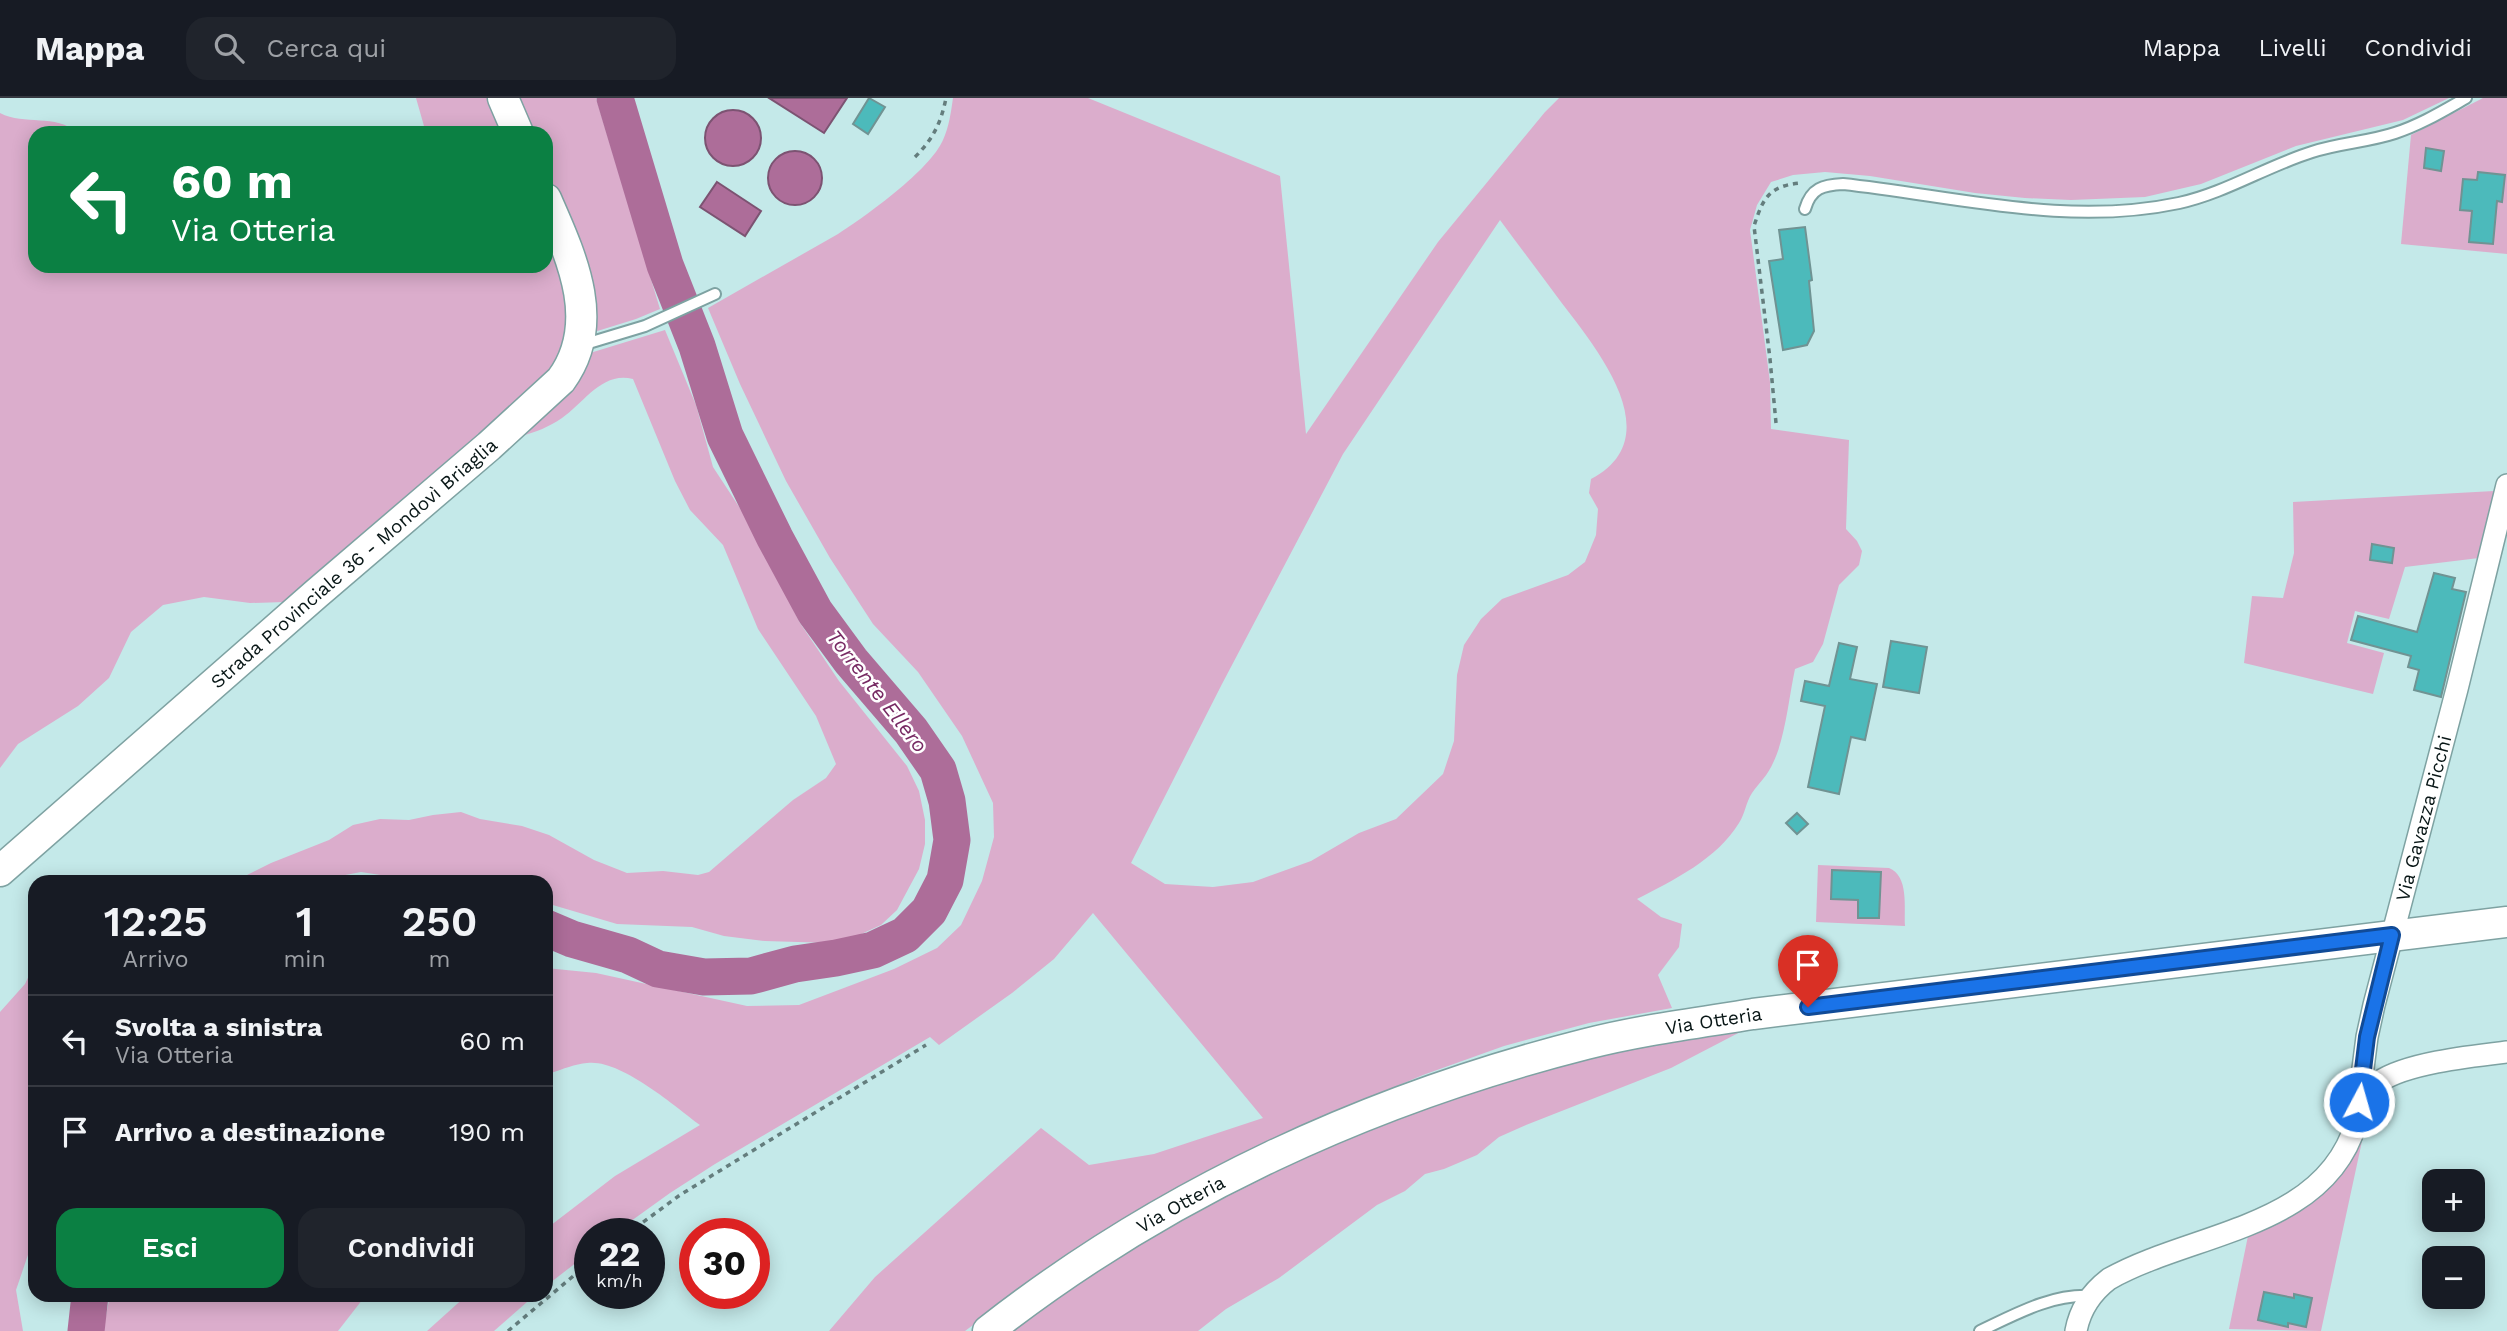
<!DOCTYPE html>
<html lang="it">
<head>
<meta charset="utf-8">
<style>
	:root { --surface:#171b24; --page:#20242c; --text:#f1f3f6; --muted:#9ea1a6; --line:#363941; --accent:#0b8043 }
	body { margin:0; font-family:"Work Sans",sans-serif; background:var(--page); color:var(--text); height:100vh; display:flex; flex-direction:column; font-size:26px; white-space:nowrap }
	* { box-sizing:border-box; margin:0 }
	p { font-size:23px; color:var(--muted) }
	.icon { flex:none; width:38px; height:38px; fill:none; stroke:currentColor; stroke-width:2; stroke-linecap:round; stroke-linejoin:round }
	.map { position:relative; flex:1; overflow:hidden }
	.details { position:absolute; left:28px; top:777px; width:525px; height:427px; display:flex; flex-direction:column; background:var(--surface); border-radius:21px; box-shadow:0 4px 18px #0003 }
	.details>* { flex:none }
	.hud { position:absolute; left:28px; top:28px; width:525px; height:147px; border-radius:21px; box-shadow:0 4px 18px #0003; background:#0b8043; color:#fff; overflow:hidden }
	.buttons { position:absolute; left:2422px; top:1071px; display:grid; gap:14px }
	.buttons a { display:grid; place-items:center; width:63px; height:63px; border-radius:14px; background:var(--surface); box-shadow:0 4px 18px #0003; font-size:35px }
	.speed { position:absolute; left:574px; top:1120px; display:flex; gap:14px; font-size:35px; font-weight:700; text-align:center }
	.speed>* { display:grid; place-content:center; width:91px; height:91px; border-radius:50%; background:var(--surface); box-shadow:0 4px 18px #0003; line-height:1 }
	.speed small { font-size:18px; font-weight:400 }
	.speed .limit { border:10px solid #d22; background:#fff; color:#111 }
	.pin { position:absolute; display:grid; place-items:center; width:60px; height:60px; color:#fff; margin:-72px -30px; border-radius:50% 50% 50% 0; rotate:-45deg; box-shadow:0 0 7px #0007 }
	.pin .icon { rotate:45deg }
	.me { position:absolute; width:77px; margin:-38px; rotate:6deg; stroke-linejoin:round; filter:drop-shadow(0 0 5px #0008) }
	.turn { display:flex; align-items:center; gap:24px; height:147px; padding:0 28px; font-size:32px }
	.turn .icon { width:91px; height:91px; stroke-width:2.5 }
	.turn b { display:block; font-size:49px; line-height:60px }
	.eta { display:flex; justify-content:space-evenly; align-items:center; height:119px; text-align:center }
	.eta b { font-size:42px; font-weight:600; line-height:49px }
	.button { display:flex; gap:14px; margin-top:auto; padding:14px 28px }
	.button a { flex:1; height:80px; border-radius:21px; background:var(--accent); color:#fff; font-size:28px; font-weight:600; line-height:80px; text-align:center }
	.button a+a { background:var(--page); color:var(--text) }
	ul { padding:0; list-style:none }
	li { display:flex; align-items:center; gap:21px; height:91px; padding:0 28px; border-top:2px solid var(--line) }
	li div { flex:1 }
	li b { display:block; font-size:26px }
	li em { font-style:normal }
	header { display:flex; align-items:center; gap:42px; box-sizing:border-box; height:98px; padding:0 35px; background:var(--surface); border-bottom:2px solid var(--line) }
	header strong { font-size:33px }
	nav { display:flex; gap:38px; margin-inline-start:auto; font-size:24px }
	.search { width:490px; height:63px; background:var(--page); display:flex; align-items:center; gap:18px; box-sizing:border-box; padding:0 24px; border-radius:21px; color:var(--muted); font-size:26px }
	.map>svg:first-child { display:block }
	.green { fill:#dbadcc; fill-rule:evenodd }
	.water { fill:#ad6d99; stroke:#7c5372; stroke-width:2 }
	.lines { fill:none; stroke-linecap:round; stroke-linejoin:round }
	.river { stroke:#ad6d99; stroke-width:37 }
	.building { fill:#4cbabb; stroke:#709393; stroke-width:2 }
	.lane-casing { stroke:#7ea2a2; stroke-width:14 }
	.street-casing { stroke:#7ea2a2; stroke-width:24 }
	.secondary-casing { stroke:#7ea2a2; stroke-width:33 }
	.path { stroke:#647d7d; stroke-width:3.5; stroke-dasharray:5 5; stroke-linecap:butt }
	.lane { stroke:#fff; stroke-width:10 }
	.street { stroke:#fff; stroke-width:21 }
	.secondary { stroke:#fff; stroke-width:30 }
	.route-casing { stroke:#114b97; stroke-width:18 }
	.route { stroke:#1a73e8; stroke-width:12 }
	.labels { text-anchor:middle; stroke-width:5; stroke-linejoin:round; paint-order:stroke }
	.street-label { font-size:19px; fill:#081616; stroke:#fff }
	.water-label { font-size:21px; font-style:italic; fill:#772a63; stroke:#fff }
</style>
</head>
<body>
<header>
<strong>Mappa</strong>
<div class="search"><svg class="icon" aria-label="search" viewBox="0 0 24 24"><circle cx="10" cy="10" r="6"/><path d="M15 15l6 6"/></svg>Cerca qui</div>
<nav><a>Mappa</a><a>Livelli</a><a>Condividi</a></nav>
</header>
<div class="map">
<svg width="2507" height="1233" viewBox="0 0 2507 1233">
	<rect width="100%" height="100%" fill="#c4e9e9"/>
	<g class="green">
		<path d="M 416,0 L 490,0 L 505,35 L 426,35 Z"/>
		<path d="M 516,0 L 596,0 L 660,211 L 636,221 L 591,235 L 567,122 L 546,72 L 546,35 L 531,35 Z"/>
		<path d="M 953,0 L 1088,0 L 1280,78 L 1306,336 L 1438,144 L 1545,14 L 1559,0 L 2449,0 L 2403,22 L 2296,48 L 2201,86 L 2145,99 L 2071,102 L 2025,100 L 1975,95 L 1870,78 L 1825,74 L 1793,77 L 1771,84 L 1757,107 L 1750,132 L 1770,284 L 1771,331 L 1849,342 L 1846,431 L 1857,443 L 1862,453 L 1859,467 L 1839,487 L 1823,546 L 1813,564 L 1795,571 C 1789,599 1785,641 1773,665 C 1768,677 1759,685 1752,695 C 1746,704 1745,716 1739,725 C 1717,761 1674,782 1637,801 L 1661,819 L 1682,826 L 1679,849 L 1658,877 L 1672,910 L 1589,925 L 1504,948 L 1423,977 L 1279,1038 L 1203,1075 L 1129,1117 L 1068,1156 L 965,1233 L 829,1233 L 875,1179 L 1041,1030 L 1089,1067 L 1154,1056 L 1263,1020 L 1093,815 L 1054,861 L 1012,895 L 939,947 L 930,939 L 715,1066 L 670,1095 L 613,1136 L 590,1136 L 590,1154 L 546,1188 L 546,1131 L 615,1078 L 700,1027 C 675,1008 619,960 587,965 C 575,966 563,971 551,975 L 546,979 L 546,870 L 596,875 L 747,908 L 799,907 L 894,871 L 937,850 L 961,827 L 982,783 L 994,739 L 993,705 L 962,638 L 918,574 L 873,526 L 830,460 L 786,383 L 740,286 L 708,210 L 838,136 C 866,118 930,72 943,42 C 949,29 951,14 953,0 ZM 1500,122 C 1520,149 1541,177 1561,204 C 1596,250 1671,339 1591,381 L 1589,395 L 1598,411 L 1596,437 L 1585,464 L 1568,477 L 1502,501 L 1481,521 L 1464,547 L 1457,577 L 1454,643 L 1443,676 L 1396,721 L 1359,735 L 1311,763 L 1253,784 L 1213,789 L 1165,786 L 1131,765 L 1222,586 L 1343,356 Z"/>
		<path d="M 2483,0 L 2507,0 L 2507,156 L 2401,146 L 2411,37 Z"/>
		<path d="M 0,15 C 25,28 55,15 78,35 L 35,35 L 35,168 L 546,168 L 546,129 L 560,164 L 570,236 L 548,276 L 484,336 L 285,504 L 250,505 L 204,499 L 163,507 L 131,534 L 109,580 L 78,608 L 18,646 L 0,670 Z"/>
		<path d="M 665,232 L 696,307 L 713,369 L 751,427 L 800,525 L 839,583 L 907,668 L 919,693 L 925,722 L 925,746 L 919,771 L 897,812 L 881,827 L 857,838 L 831,845 L 765,843 L 724,838 L 692,829 L 617,826 L 546,805 L 546,784 L 426,784 L 361,774 L 309,784 L 233,784 L 271,765 L 329,742 L 353,727 L 380,721 L 409,722 L 433,717 L 461,714 L 480,721 L 522,728 L 549,737 L 594,762 L 627,775 L 663,773 L 698,777 L 709,774 L 793,702 L 826,680 L 836,666 L 816,618 L 758,531 L 723,447 L 690,412 L 675,383 L 633,281 C 602,273 584,305 562,320 C 549,329 536,334 521,338 L 590,255 Z"/>
		<path d="M 2494,393 L 2479,460 L 2405,469 L 2389,521 L 2355,513 L 2347,545 L 2384,555 L 2373,596 L 2244,565 L 2252,498 L 2283,500 L 2294,455 L 2293,404 Z"/>
		<path d="M 1818,767 L 1889,770 C 1909,778 1904,809 1905,828 L 1816,824 Z"/>
		<path d="M 35,865 L 35,1144 L 30,1151 L 16,1192 L 23,1233 L 0,1233 L 0,914 L 25,886 Z"/>
		<path d="M 1746,931 L 1671,970 L 1526,1027 L 1499,1039 L 1477,1057 L 1444,1071 L 1425,1076 L 1405,1093 L 1377,1107 L 1279,1180 L 1226,1211 L 1198,1233 L 1009,1233 C 1131,1140 1269,1067 1413,1014 C 1436,1005 1459,995 1482,988 C 1569,962 1657,946 1746,931 Z"/>
		<path d="M 2364,1034 L 2321,1233 L 2229,1231 L 2249,1133 L 2354,1052 Z"/>
		<path d="M 110,1197 L 366,1197 L 338,1233 L 103,1233 Z"/>
		<path d="M 467,1197 L 535,1197 L 494,1233 L 427,1233 Z"/>
	</g>
	<g class="water">
		<path d="M 769,0 L 847,0 L 824,35 Z"/>
		<circle cx="733" cy="40" r="28"/>
		<circle cx="795" cy="80" r="27"/>
		<path d="M 717,84 L 761,113 L 745,138 L 700,109 Z"/>
	</g>
	<g class="lines">
		<g class="river">
			<path d="M 546,830 L 572,841 L 628,857 L 658,871 L 704,879 L 751,878 L 795,866 L 836,860 L 873,852 L 905,837 L 929,813 L 945,782 L 952,742 L 947,703 L 938,672 L 911,633 L 851,563 L 815,514 L 775,440 L 725,338 L 697,248 L 665,167 L 615,0"/>
			<path d="M 86,1233 L 90,1197"/>
		</g>
	</g>
	<g class="building">
		<path d="M 869,0 L 885,9 L 868,36 L 853,26 Z"/>
		<path d="M 2426,50 L 2444,53 L 2441,73 L 2424,70 Z"/>
		<path d="M 2478,74 L 2505,77 L 2502,104 L 2497,103 L 2493,146 L 2469,144 L 2472,113 L 2460,112 L 2463,81 L 2477,82 Z"/>
		<path d="M 1805,129 L 1812,182 L 1809,183 L 1814,233 L 1807,247 L 1783,252 L 1769,163 L 1783,161 L 1779,132 Z"/>
		<path d="M 2372,446 L 2394,450 L 2392,465 L 2370,462 Z"/>
		<path d="M 2434,475 L 2455,480 L 2452,491 L 2466,494 L 2441,599 L 2414,592 L 2419,572 L 2408,569 L 2411,558 L 2351,542 L 2358,518 L 2417,534 Z"/>
		<path d="M 1891,543 L 1927,549 L 1919,595 L 1883,589 Z"/>
		<path d="M 1839,545 L 1857,549 L 1850,581 L 1877,586 L 1865,642 L 1851,639 L 1839,696 L 1808,689 L 1825,608 L 1801,603 L 1805,583 L 1829,588 Z"/>
		<path d="M 1797,715 L 1808,726 L 1797,736 L 1786,725 Z"/>
		<path d="M 1832,772 L 1881,774 L 1879,820 L 1858,820 L 1858,802 L 1831,801 Z"/>
		<path d="M 2264,1194 L 2294,1200 L 2294,1196 L 2312,1200 L 2306,1229 L 2288,1225 L 2288,1229 L 2258,1222 Z"/>
	</g>
	<g class="lines">
		<defs>
			<g id="lane">
				<path d="M 1805,111 C 1811,90 1823,87 1843,86 C 1955,98 2066,129 2179,105 C 2225,95 2267,68 2312,54 C 2339,45 2368,44 2395,35 C 2420,27 2443,13 2466,0"/>
				<path d="M 582,247 L 645,228 L 715,196"/>
				<path d="M 1980,1233 C 2016,1216 2051,1196 2091,1198"/>
			</g>
			<g id="street">
				<path d="M 2359,1004 C 2365,997 2371,990 2379,984 C 2406,965 2473,958 2507,954"/>
				<path id="s1" d="M 2076,1233 C 2080,1211 2092,1194 2109,1181 C 2192,1134 2325,1131 2356,1025 L 2367,939 L 2374,907 L 2457,591 L 2507,387"/>
			</g>
			<g id="secondary">
				<path d="M 503,0 L 518,35"/>
				<path id="s2" d="M 0,773 L 316,496 L 489,348 L 561,282 C 603,225 571,158 546,101"/>
				<path id="s3" d="M 988,1233 C 1164,1095 1369,1001 1586,946 C 1641,932 1697,925 1753,916 L 2507,824"/>
			</g>
		</defs>
		<use href="#lane" class="lane-casing"/>
		<use href="#street" class="street-casing"/>
		<use href="#secondary" class="secondary-casing"/>
		<g class="path">
			<path d="M 915,59 C 933,41 941,25 946,0"/>
			<path d="M 1776,325 L 1770,261 L 1754,128 C 1763,100 1769,88 1800,85"/>
			<path d="M 627,1136 L 680,1097 L 926,947"/>
			<path d="M 508,1233 L 590,1164"/>
		</g>
		<use href="#lane" class="lane"/>
		<use href="#street" class="street"/>
		<use href="#secondary" class="secondary"/>
	</g>
	<g class="lines">
		<defs>
			<path id="route" d="M 1808,909 L 2392,837 L 2367,939 L 2359,1004"/>
		</defs>
		<use href="#route" class="route-casing"/>
		<use href="#route" class="route"/>
	</g>
	<g class="labels">
		<g class="street-label">
			<text dy="7" stroke="none"><textPath href="#s2" startOffset="469">Strada Provinciale 36 - Mondovì Briaglia</textPath></text>
			<text dy="7" stroke="none"><textPath href="#s1" startOffset="679">Via Gavazza Picchi</textPath></text>
			<text dy="7" stroke="none"><textPath href="#s3" startOffset="798">Via Otteria</textPath></text>
			<text dy="7" stroke="none"><textPath href="#s3" startOffset="231">Via Otteria</textPath></text>
		</g>
		<g class="water-label">
			<text transform="translate(877 593) rotate(52)" y="7">Torrente Ellero</text>
		</g>
	</g>
</svg>
<div class="buttons">
<a>+</a>
<a>−</a>
</div>
<div class="speed"><div>22<small>km/h</small></div><div class="limit">30</div></div>
<div class="pin" style="left:1808px;top:909px;background:#d93025"><svg class="icon" aria-label="arrive" viewBox="0 0 24 24"><path d="M6 21V4h12l-3 4 3 4H6"/></svg></div>
<svg class="me" style="left:2359px;top:1004px" viewBox="-20 -20 40 40"><circle r="17" fill="#1a73e8" stroke="#fff" stroke-width="3"/><path d="M0-11L8 9 0 5-8 9z" fill="#fff"/></svg>
<div class="hud">
<div class="turn"><svg class="icon" aria-label="left" viewBox="0 0 24 24"><path d="M17 20v-9H6M10 6l-5 5 5 5"/></svg><div><b>60 m</b>Via Otteria</div></div>
</div>
<section class="details">
<div class="eta">
<div><b>12:25</b><p>Arrivo</p></div>
<div><b>1</b><p>min</p></div>
<div><b>250</b><p>m</p></div>
</div>
<ul>
<li><svg class="icon" aria-label="left" viewBox="0 0 24 24"><path d="M17 20v-9H6M10 6l-5 5 5 5"/></svg><div><b>Svolta a sinistra</b><p>Via Otteria</p></div><em>60 m</em></li>
<li><svg class="icon" aria-label="arrive" viewBox="0 0 24 24"><path d="M6 21V4h12l-3 4 3 4H6"/></svg><div><b>Arrivo a destinazione</b></div><em>190 m</em></li>
</ul>
<div class="button"><a>Esci</a><a>Condividi</a></div>
</section>
</div>
</body>
</html>
